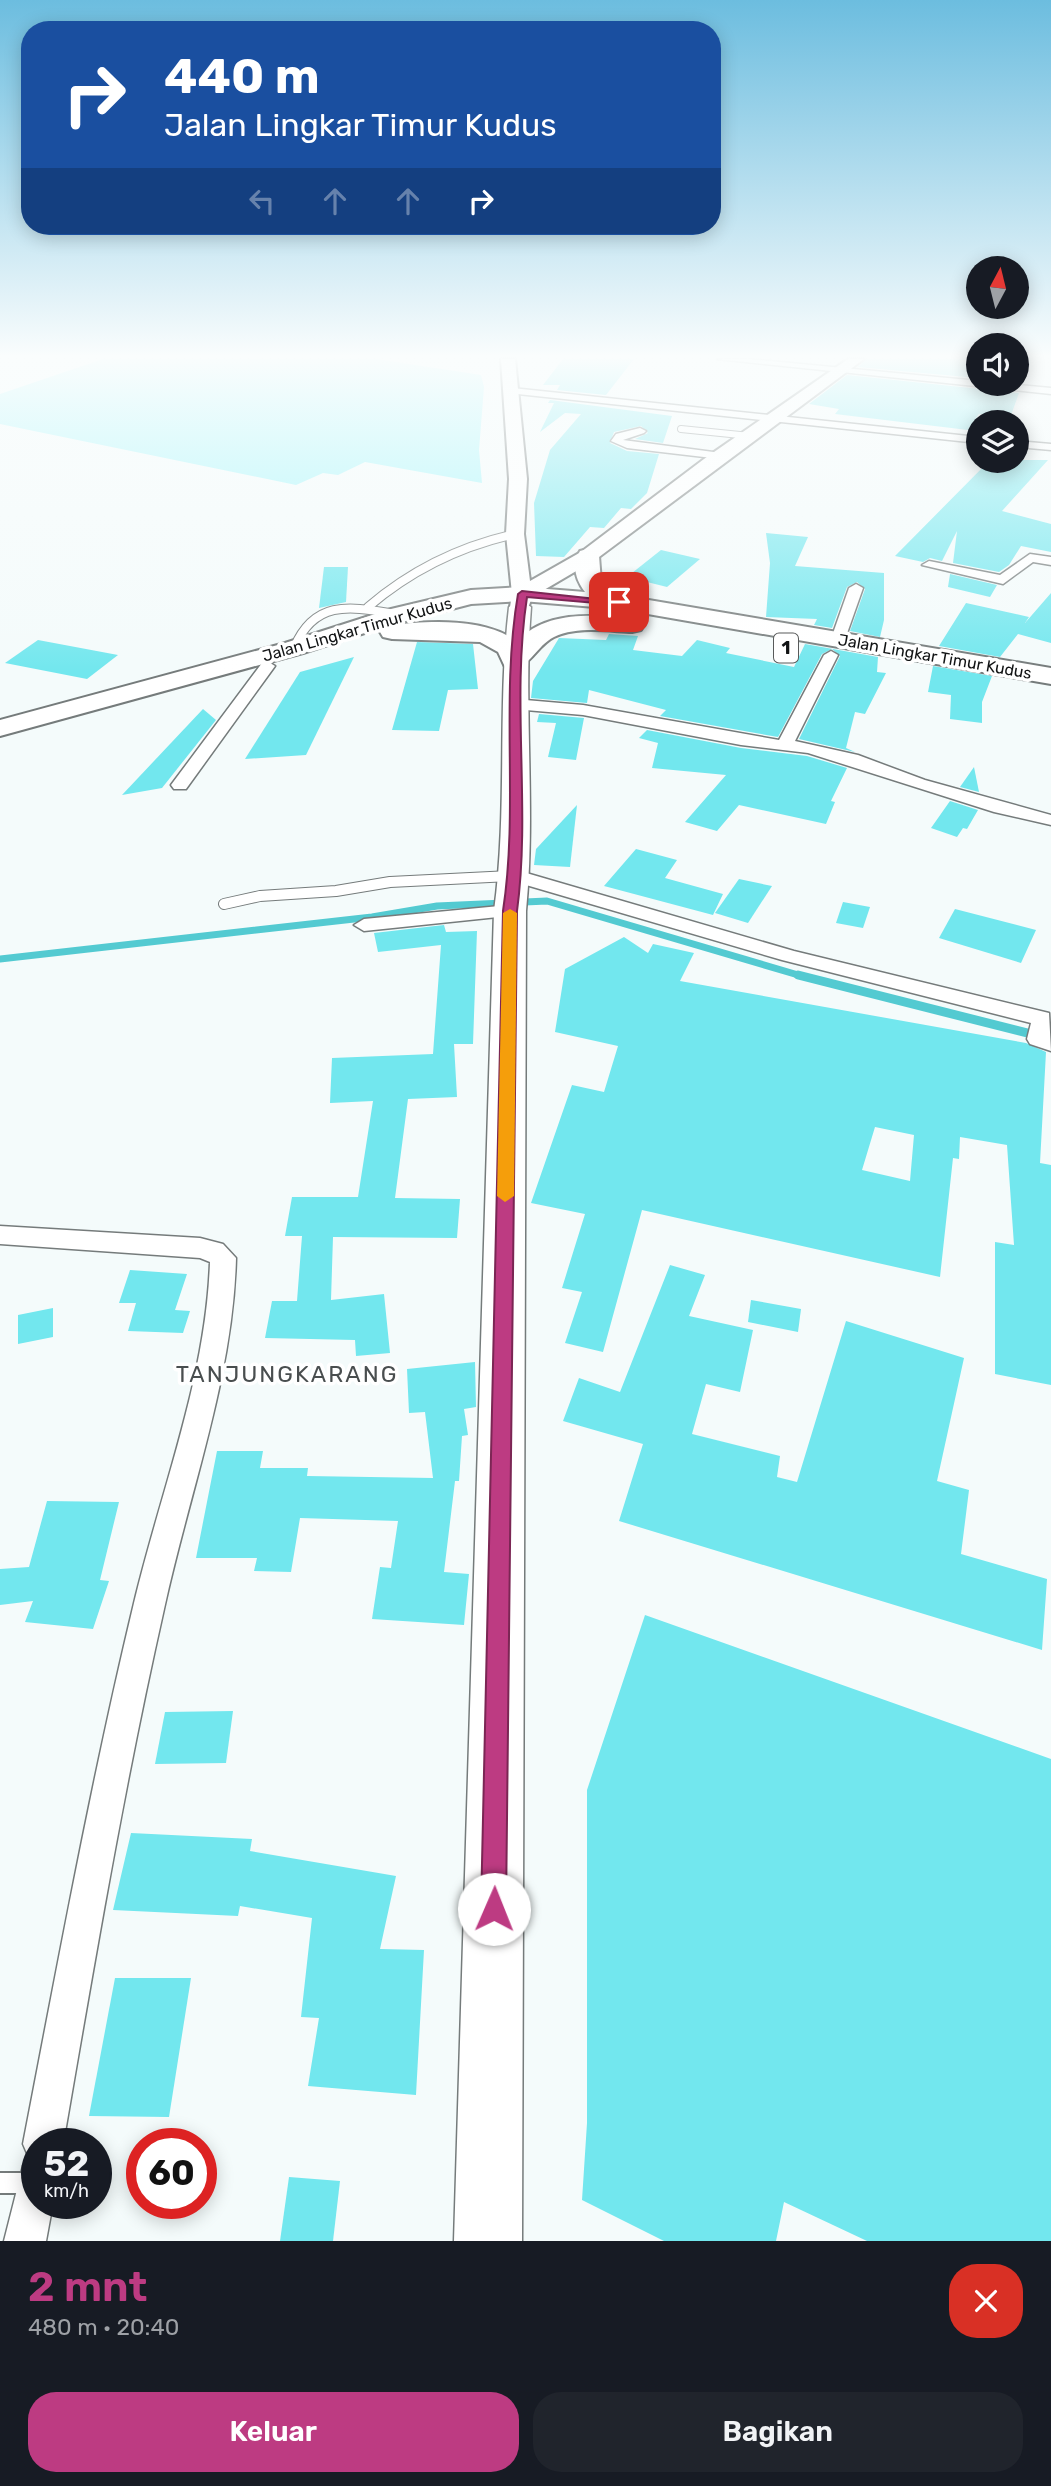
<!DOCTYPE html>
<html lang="id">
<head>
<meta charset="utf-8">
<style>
	:root { --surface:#171b24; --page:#20242c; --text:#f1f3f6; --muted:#9ea1a6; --accent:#bd3b82 }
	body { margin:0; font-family:Rubik,sans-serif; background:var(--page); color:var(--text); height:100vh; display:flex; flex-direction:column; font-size:26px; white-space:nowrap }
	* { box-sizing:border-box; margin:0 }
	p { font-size:23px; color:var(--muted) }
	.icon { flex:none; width:38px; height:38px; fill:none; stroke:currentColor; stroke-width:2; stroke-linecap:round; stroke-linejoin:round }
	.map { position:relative; height:2241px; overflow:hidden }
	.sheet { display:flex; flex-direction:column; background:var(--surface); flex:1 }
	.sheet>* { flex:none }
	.guide { position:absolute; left:21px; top:21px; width:700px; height:214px; border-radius:28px; box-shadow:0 4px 18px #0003; background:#1a4fa0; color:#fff; overflow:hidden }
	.needle { width:46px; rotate:7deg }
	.fabs { position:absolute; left:966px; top:256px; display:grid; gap:14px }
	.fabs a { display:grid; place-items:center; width:63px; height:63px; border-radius:50%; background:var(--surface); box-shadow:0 4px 18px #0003; font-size:35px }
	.speed { position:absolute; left:21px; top:2128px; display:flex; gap:14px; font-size:35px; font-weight:700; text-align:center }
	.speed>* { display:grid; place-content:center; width:91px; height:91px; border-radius:50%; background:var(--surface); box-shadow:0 4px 18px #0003; line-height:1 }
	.speed small { font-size:18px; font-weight:400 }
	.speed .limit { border:10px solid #d22; background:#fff; color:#111 }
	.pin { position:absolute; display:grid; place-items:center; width:60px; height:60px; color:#fff; margin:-30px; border-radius:14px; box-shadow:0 4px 10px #0006 }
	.me { position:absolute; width:77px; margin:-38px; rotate:1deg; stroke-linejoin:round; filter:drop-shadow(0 0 5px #0008) }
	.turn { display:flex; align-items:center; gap:24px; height:147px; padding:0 28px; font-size:32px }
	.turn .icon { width:91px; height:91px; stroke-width:2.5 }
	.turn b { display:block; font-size:49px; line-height:60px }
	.lanes { display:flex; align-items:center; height:66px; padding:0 28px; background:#0003; justify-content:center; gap:35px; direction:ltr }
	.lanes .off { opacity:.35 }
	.round { display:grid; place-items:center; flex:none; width:74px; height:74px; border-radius:28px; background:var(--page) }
	.head { display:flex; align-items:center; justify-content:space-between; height:119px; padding:0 28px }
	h1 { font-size:42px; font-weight:600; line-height:52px; color:var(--accent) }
	.button { display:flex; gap:14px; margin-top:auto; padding:14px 28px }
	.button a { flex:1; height:80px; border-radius:28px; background:var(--accent); color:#fff; font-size:28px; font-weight:600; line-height:80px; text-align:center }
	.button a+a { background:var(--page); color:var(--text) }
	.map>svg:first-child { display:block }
	.green { fill:#9ef5fa }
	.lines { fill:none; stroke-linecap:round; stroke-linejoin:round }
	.stream-far1 { stroke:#53cad1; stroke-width:7 }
	.stream { stroke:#53cad1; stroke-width:9 }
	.building { fill:#72e7ee; fill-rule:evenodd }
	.lane-far3-casing { stroke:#757b7b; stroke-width:8 }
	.lane-far2-casing { stroke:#757b7b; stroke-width:10 }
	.lane-far1-casing { stroke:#757b7b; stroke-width:12 }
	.lane-casing { stroke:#757b7b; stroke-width:24 }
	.street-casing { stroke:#757b7b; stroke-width:3 }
	.secondary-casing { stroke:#757b7b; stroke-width:4 }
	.primary-casing { stroke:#757b7b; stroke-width:3 }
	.highway-casing { stroke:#757b7b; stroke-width:4 }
	.lane-far3 { stroke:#fff; stroke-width:6 }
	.lane-far2 { stroke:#fff; stroke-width:8 }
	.lane-far1 { stroke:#fff; stroke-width:10 }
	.lane { stroke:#fff; stroke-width:20 }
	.street { fill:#fff; fill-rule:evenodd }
	.secondary { fill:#fff; fill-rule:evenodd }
	.primary { fill:#fff; fill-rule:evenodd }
	.highway { fill:#fff; fill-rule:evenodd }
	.route { fill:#bd3b82; stroke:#7b2654; stroke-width:2 }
	.slow { fill:#f59e0b }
	.labels { text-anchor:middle; stroke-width:7; stroke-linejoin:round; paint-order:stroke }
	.far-street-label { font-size:16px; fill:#111314; stroke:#fff }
	.shield { fill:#fff; stroke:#585a5a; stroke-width:2 }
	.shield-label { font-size:18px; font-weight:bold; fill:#111314 }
	.quarter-label { font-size:23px; letter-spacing:2px; fill:#494e4f; stroke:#fff }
</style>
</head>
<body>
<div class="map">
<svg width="1051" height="2241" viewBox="0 0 1051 2241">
	<rect width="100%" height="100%" fill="#f4fbfb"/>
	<path class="green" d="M 103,359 L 376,359 L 481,375 L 484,387 L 479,450 L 482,483 L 365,462 L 338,475 L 323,473 L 296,485 L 0,424 L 0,394 Z"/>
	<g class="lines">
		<path class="stream-far1" d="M 0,959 L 372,917 L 437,906 L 547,901 L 805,977"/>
		<path class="stream" d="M 798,975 L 1051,1039"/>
	</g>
	<g class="building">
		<path d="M 563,359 L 634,359 L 606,395 L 557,390 L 560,385 L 543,385 Z"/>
		<path d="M 866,359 L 978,359 L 978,378 L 858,367 Z"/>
		<path d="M 1017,359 L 1032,359 L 1023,383 L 1017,382 Z"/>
		<path d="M 847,375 L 1019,393 L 1010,418 L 979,414 L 968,430 L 835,414 L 839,409 L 809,404 Z"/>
		<path d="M 550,400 L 672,416 L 663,443 L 635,439 L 648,433 L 641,426 L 614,432 L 610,443 L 627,451 L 659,454 L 647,493 L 631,509 L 621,508 L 604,528 L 590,527 L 564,557 L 536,556 L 534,503 L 550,450 L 581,414 L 565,413 L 540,432 L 554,403 L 548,403 Z"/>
		<path d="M 990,460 L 1048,460 L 1002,511 L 1051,524 L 1051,552 L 1021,546 L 1009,565 L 999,572 L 953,563 L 957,531 L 942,561 L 930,558 L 923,562 L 895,556 Z"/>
		<path d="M 766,533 L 808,537 L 795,566 L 884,573 L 884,620 L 880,637 L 850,631 L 865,589 L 857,582 L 847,587 L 832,628 L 814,625 L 817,619 L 766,617 L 770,563 Z"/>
		<path d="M 661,550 L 700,559 L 667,587 L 627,577 Z"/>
		<path d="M 324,567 L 348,567 L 346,602 L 319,608 Z"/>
		<path d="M 950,574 L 997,585 L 990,597 L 948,587 Z"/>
		<path d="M 1051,593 L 1051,643 L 1018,634 L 1000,657 L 939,646 L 966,603 L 1029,617 L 1025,623 Z"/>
		<path d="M 609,634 L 638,636 L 633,650 L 682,656 L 697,640 L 730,648 L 726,653 L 794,667 L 805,644 L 878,657 L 877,672 L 886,673 L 865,714 L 855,712 L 846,748 L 855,752 L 799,739 L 840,656 L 832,649 L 822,654 L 778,737 L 660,716 L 666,710 L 589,690 L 587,703 L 531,698 L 533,681 L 559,638 L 606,640 Z"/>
		<path d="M 38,640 L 118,655 L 87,679 L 5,663 Z"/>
		<path d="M 417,642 L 473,644 L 478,689 L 448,690 L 439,731 L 392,730 Z"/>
		<path d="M 354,657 L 306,755 L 245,759 L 300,672 Z"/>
		<path d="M 933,666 L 992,676 L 982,702 L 982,723 L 950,719 L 951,695 L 928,692 Z"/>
		<path d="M 203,709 L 216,720 L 162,788 L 122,795 Z"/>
		<path d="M 539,714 L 584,718 L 576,760 L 548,757 L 556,723 L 537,722 Z"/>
		<path d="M 647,730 L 741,748 L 807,756 L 847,768 L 831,801 L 835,802 L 826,824 L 739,805 L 717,831 L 685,822 L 726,775 L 652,768 L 658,743 L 639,738 Z"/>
		<path d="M 974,767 L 979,792 L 960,787 Z"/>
		<path d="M 950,801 L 978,810 L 967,829 L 963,828 L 957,837 L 931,828 Z"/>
		<path d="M 577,805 L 570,867 L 534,865 L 536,849 Z"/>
		<path d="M 636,849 L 677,860 L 665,878 L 723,894 L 713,915 L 604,886 Z"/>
		<path d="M 739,879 L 772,886 L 748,923 L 715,913 Z"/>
		<path d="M 843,902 L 870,907 L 863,928 L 836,923 Z"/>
		<path d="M 955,909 L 1036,930 L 1021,963 L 939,938 Z"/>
		<path d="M 444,925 L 446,932 L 477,931 L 473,1044 L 454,1044 L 457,1097 L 408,1099 L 395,1198 L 460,1199 L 457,1238 L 333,1237 L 331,1300 L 384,1294 L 390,1353 L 356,1356 L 355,1340 L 265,1338 L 272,1301 L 297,1301 L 302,1236 L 285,1236 L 292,1197 L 358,1197 L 373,1101 L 330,1103 L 332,1058 L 433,1054 L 441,945 L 378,952 L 374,933 Z"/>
		<path d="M 624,937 L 648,953 L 653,944 L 694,953 L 680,981 L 1026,1043 L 1046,1052 L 1040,1163 L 1051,1165 L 1051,1385 L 995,1374 L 995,1242 L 1014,1245 L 1007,1145 L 960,1137 L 959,1159 L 953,1158 L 940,1277 L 642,1210 L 603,1352 L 565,1343 L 582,1292 L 562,1288 L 585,1214 L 531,1203 L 572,1085 L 604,1092 L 618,1046 L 555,1032 L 565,969 ZM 875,1127 L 914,1135 L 910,1181 L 862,1170 Z"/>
		<path d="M 670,1265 L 705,1275 L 689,1316 L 753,1330 L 740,1392 L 706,1384 L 692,1434 L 780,1456 L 777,1477 L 797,1482 L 846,1321 L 964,1358 L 937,1481 L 969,1490 L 961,1554 L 1047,1579 L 1042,1650 L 619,1521 L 643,1444 L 563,1421 L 579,1378 L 620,1392 Z"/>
		<path d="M 130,1270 L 187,1274 L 175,1310 L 190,1311 L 183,1333 L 128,1331 L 136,1303 L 119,1303 Z"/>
		<path d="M 751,1300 L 801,1309 L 798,1332 L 748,1322 Z"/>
		<path d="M 53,1308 L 53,1337 L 18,1344 L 18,1315 Z"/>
		<path d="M 475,1362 L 476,1407 L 464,1409 L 468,1435 L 462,1436 L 459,1481 L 455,1481 L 444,1572 L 469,1574 L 464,1625 L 372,1619 L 380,1567 L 391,1568 L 398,1521 L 300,1518 L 291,1572 L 254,1571 L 257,1558 L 196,1558 L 217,1451 L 263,1451 L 260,1468 L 308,1468 L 307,1476 L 433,1478 L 425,1412 L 409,1413 L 407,1369 Z"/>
		<path d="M 47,1501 L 119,1502 L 100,1580 L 109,1581 L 93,1629 L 25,1622 L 33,1601 L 0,1605 L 0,1569 L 29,1567 Z"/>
		<path d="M 645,1615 L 1051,1759 L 1051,2241 L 867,2241 L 784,2202 L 776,2241 L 664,2241 L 582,2200 L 587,2123 L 587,1790 Z"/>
		<path d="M 233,1711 L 226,1763 L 155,1764 L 165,1712 Z"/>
		<path d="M 131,1833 L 252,1839 L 250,1851 L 396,1876 L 380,1949 L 424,1950 L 416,2095 L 308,2086 L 319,2018 L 301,2017 L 312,1918 L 240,1906 L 238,1916 L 113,1910 Z"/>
		<path d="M 115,1978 L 191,1978 L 169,2117 L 89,2116 Z"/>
		<path d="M 289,2177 L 340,2181 L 333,2241 L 280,2241 Z"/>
	</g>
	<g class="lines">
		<defs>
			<path id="lane-far3" d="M 681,429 L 750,436"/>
			<g id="lane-far2">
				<path d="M 368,607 C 410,571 461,546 515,534"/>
				<path d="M 294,648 C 315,598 352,607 396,614"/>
			</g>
			<path id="lane-far1" d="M 224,904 L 260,896 L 336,891 L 390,882 L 512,876"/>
			<path id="lane" d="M 0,2183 L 32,2183"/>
			<g id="street">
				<path d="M 717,359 L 748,359 L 1051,388 L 1051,394 Z"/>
				<path d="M 512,388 L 978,437 L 978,443 L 508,393 L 507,391 Z"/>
				<path d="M 640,428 L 646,431 L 644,433 L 623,440 L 721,453 L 727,456 L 721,459 L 627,448 L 611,441 L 616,434 Z"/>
				<path d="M 1017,441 L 1051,444 L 1051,450 L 1017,447 Z"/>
				<path d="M 1030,554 L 1051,557 L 1051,565 L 1033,562 L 1003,584 L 922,565 L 929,561 L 1000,575 Z"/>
				<path d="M 856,584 L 863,588 L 845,639 L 843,642 L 833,642 L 831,639 L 849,588 Z"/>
				<path d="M 831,651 L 838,655 L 795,741 L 858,755 L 925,780 L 1051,815 L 1051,825 L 994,812 L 808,753 L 741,745 L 583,715 L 514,709 L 506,704 L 514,699 L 583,705 L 779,740 L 824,655 Z"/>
				<path d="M 267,661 L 275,666 L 186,789 L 174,789 L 171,785 L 174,781 L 262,663 Z"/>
				<path d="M 516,870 L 794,951 L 1049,1013 L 1051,1051 L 1030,1044 L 1027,1039 L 1031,1023 L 782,960 L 509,880 L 507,876 Z"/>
				<path d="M 510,905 L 520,911 L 517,915 L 364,931 L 354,925 L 364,919 Z"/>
				<path d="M 0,1226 L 200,1238 L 223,1244 L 236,1258 C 233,1378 189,1493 164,1609 C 124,1786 94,1965 63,2144 L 37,2144 L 37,2203 L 53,2203 L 46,2241 L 4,2241 L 23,2166 L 35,2161 L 29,2158 L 23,2144 C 58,1963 91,1782 134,1603 C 161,1490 206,1379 210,1262 L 200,1258 L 0,1244 Z"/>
			</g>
			<path id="secondary" d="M 501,359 L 515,359 L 527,479 L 524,534 L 530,581 L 581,552 L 704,459 L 848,359 L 864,359 L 595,560 L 532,597 L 527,611 L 520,613 L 510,607 L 512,594 L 506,534 L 509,479 Z"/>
			<path id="primary" d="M 520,600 L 531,607 C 523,708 536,810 526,911 L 522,2241 L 454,2241 L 494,911 C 508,810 497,708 509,607 Z"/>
			<path id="highway" d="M 588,549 L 599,556 L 601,582 L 625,596 L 1051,668 L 1051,684 L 619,609 L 522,601 L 471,604 L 390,625 C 428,621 486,617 517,642 C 545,610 594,615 632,618 L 641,620 L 644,625 L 641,630 L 632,632 C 607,631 577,626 554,637 C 534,647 529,673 505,667 L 498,652 L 480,642 L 392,639 L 383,637 L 380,632 L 383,627 L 303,653 L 0,736 L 0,720 L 285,643 L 391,609 L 471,590 L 522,587 L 585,592 C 576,580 571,566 580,551 Z"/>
		</defs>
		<use href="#lane-far3" class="lane-far3-casing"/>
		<use href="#lane-far2" class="lane-far2-casing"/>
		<use href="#lane-far1" class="lane-far1-casing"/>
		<use href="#lane" class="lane-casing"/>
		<use href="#street" class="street-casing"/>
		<use href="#secondary" class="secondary-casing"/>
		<use href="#primary" class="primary-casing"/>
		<use href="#highway" class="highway-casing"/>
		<use href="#lane-far3" class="lane-far3"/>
		<use href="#lane-far2" class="lane-far2"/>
		<use href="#lane-far1" class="lane-far1"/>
		<use href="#lane" class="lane"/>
		<use href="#street" class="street"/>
		<use href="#secondary" class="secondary"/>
		<use href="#primary" class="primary"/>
		<use href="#highway" class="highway"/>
	</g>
	<linearGradient id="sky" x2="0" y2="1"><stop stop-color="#6cbddf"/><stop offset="0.53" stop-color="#fafdfd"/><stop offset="1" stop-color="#fafdfd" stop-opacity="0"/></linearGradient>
	<rect width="1051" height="672" fill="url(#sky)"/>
	<path class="route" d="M 522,591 L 624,602 L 619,605 L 527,597 C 511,701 531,807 517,911 L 506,1909 L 503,1917 L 494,1921 L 485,1917 L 481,1909 L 503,911 C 519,806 500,699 518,594 Z"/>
	<path class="slow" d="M 510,909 L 517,913 L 514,1196 L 505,1202 L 497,1196 L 503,913 Z"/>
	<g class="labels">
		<g class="far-street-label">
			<text transform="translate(357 629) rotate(-16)" y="6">Jalan Lingkar Timur Kudus</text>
			<text transform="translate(935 656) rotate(10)" y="6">Jalan Lingkar Timur Kudus</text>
		</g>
		<rect class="shield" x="774" y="633.5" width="24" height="29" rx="5"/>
		<g class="shield-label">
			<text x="786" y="654">1</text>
		</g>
		<g class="quarter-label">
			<text x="287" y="1382">TANJUNGKARANG</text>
		</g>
	</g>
</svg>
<div class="fabs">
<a><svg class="needle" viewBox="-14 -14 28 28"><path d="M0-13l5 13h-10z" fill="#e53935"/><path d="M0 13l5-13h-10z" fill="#9ea1a6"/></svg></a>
<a><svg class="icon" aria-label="sound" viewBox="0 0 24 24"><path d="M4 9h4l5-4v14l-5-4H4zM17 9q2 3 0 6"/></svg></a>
<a><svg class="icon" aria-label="layers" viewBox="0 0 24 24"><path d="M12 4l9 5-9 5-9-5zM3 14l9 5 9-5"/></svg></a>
</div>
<div class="speed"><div>52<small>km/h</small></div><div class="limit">60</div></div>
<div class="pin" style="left:619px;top:602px;background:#d93025"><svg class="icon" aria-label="arrive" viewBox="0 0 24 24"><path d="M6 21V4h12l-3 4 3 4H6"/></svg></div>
<svg class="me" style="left:494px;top:1909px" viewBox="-20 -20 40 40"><circle r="19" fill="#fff"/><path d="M0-13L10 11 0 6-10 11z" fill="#bd3b82"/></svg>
<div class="guide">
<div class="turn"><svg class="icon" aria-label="right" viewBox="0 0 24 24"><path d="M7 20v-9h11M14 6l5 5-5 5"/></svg><div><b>440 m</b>Jalan Lingkar Timur Kudus</div></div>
<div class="lanes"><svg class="icon off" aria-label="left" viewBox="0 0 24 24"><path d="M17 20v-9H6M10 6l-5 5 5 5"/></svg><svg class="icon off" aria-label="ahead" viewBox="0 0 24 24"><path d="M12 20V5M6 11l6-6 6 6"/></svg><svg class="icon off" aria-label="ahead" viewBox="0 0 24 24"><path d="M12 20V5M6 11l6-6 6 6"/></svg><svg class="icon" aria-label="right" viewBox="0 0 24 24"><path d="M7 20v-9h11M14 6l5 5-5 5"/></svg></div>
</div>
</div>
<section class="sheet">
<div class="head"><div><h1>2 mnt</h1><p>480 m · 20:40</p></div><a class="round" style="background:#d93025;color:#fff"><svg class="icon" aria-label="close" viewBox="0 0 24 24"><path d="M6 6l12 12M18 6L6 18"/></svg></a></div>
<div class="button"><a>Keluar</a><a>Bagikan</a></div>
</section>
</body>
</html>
